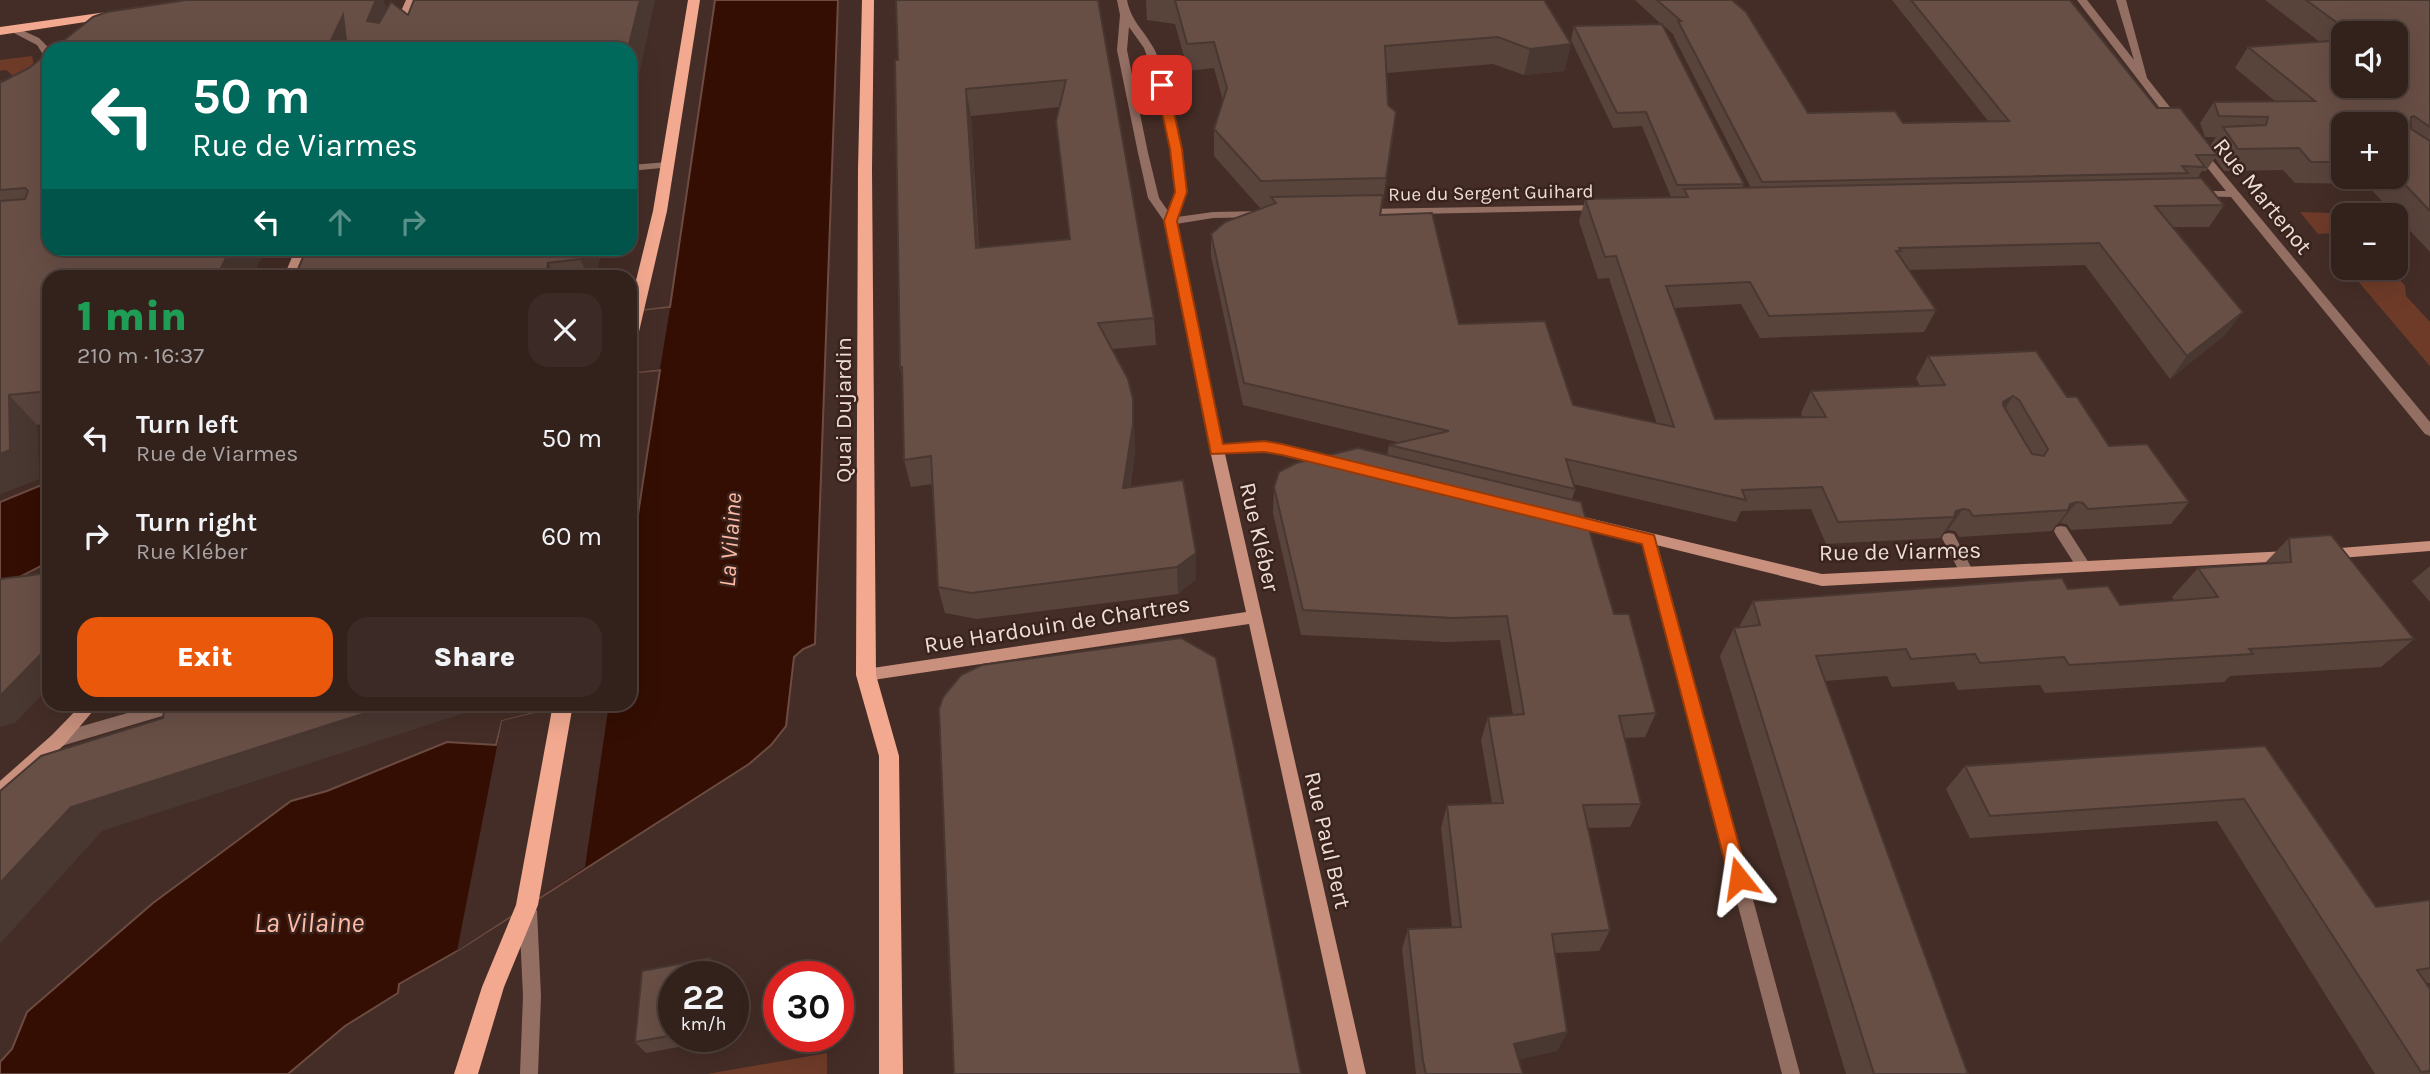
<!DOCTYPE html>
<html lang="en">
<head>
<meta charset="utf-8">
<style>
	:root { --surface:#33221c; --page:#3b2a25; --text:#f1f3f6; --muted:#a9a4a3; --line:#4e3f3b; --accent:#ea580c }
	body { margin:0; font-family:Karla,sans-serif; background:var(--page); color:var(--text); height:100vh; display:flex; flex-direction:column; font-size:26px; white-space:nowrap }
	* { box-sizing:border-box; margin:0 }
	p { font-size:23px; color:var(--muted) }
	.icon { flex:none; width:38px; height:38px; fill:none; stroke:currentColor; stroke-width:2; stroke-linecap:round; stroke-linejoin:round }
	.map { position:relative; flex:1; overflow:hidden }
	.side { position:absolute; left:42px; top:270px; width:595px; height:441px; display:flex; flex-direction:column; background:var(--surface); border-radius:21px; box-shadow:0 7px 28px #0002,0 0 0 2px var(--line) }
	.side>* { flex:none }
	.hud { position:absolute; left:42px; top:42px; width:595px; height:214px; border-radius:21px; box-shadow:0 7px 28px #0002,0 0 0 2px var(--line); background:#00695c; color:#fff; overflow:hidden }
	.fabs { position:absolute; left:2331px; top:21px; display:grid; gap:14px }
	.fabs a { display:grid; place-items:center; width:77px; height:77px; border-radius:14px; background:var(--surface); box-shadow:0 7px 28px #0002,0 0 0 2px var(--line); font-size:35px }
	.speed { position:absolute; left:658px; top:961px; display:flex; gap:14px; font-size:35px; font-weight:700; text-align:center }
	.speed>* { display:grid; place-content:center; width:91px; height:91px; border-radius:50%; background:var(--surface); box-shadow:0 7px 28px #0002,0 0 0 2px var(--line); line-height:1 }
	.speed small { font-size:18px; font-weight:400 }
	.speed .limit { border:10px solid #d22; background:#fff; color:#111 }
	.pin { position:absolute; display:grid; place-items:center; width:60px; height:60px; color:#fff; margin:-30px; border-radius:14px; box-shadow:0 4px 10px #0006 }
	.me { position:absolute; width:77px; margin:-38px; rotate:345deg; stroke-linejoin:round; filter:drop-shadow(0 0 5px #0008) }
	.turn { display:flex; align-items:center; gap:24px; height:147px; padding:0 35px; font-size:32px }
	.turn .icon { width:91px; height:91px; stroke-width:2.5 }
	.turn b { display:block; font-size:49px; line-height:60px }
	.lanes { display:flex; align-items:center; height:66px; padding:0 35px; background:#0003; justify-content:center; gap:35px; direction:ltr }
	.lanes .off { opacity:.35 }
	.round { display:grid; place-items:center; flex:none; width:74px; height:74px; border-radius:21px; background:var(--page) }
	.headline { display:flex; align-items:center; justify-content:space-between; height:119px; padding:0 35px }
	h1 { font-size:42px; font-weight:800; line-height:52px; color:#1e9e55 }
	.action { display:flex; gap:14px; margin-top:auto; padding:14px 35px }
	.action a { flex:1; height:80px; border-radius:21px; background:var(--accent); color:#fff; font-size:28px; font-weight:800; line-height:80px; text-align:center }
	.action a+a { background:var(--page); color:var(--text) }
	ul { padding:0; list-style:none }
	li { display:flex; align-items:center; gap:21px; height:98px; padding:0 35px }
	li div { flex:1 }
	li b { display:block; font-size:26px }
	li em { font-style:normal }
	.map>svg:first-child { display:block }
	.green { fill:#6f3b29 }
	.water { fill:#340e02; stroke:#6c4c42; stroke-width:2 }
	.pier { fill:#442d26 }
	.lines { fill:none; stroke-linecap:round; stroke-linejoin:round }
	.lane { fill:#936f63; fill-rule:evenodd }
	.street { fill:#936f63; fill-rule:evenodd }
	.secondary { fill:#c9907d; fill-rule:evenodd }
	.primary { fill:#f2a990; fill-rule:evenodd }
	.wall { fill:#59443c; fill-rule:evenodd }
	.shaded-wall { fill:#493731 }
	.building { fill:#684f46; stroke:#493731; stroke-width:2; fill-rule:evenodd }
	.route { fill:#ea580c; stroke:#983908; stroke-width:2 }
	.labels { text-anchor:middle; stroke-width:5; stroke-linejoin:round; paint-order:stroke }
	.far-street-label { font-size:19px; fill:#edded8; stroke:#3a231c }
	.street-label { font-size:23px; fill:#edded8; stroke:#3a231c }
	.water-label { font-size:24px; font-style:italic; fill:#febba5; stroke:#3a231c }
	.near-water-label { font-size:28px; font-style:italic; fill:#febba5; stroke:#3a231c }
</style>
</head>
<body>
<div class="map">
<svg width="2430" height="1074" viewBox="0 0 2430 1074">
	<rect width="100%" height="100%" fill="#442d26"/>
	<g class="green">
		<path d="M 32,56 L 34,64 L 18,80 L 6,70 L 0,71 L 0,60 Z"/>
		<path d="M 2300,212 L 2361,214 L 2362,215 L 2343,215 L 2343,232 L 2318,234 Z"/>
		<path d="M 2351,273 L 2396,275 L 2405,286 L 2406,296 L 2430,322 L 2430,366 Z"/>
		<path d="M 827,1053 L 827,1074 L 707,1074 Z"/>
	</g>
	<g class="water">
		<path d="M 715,0 L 838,0 L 815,644 L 803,649 L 794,657 L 786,726 L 771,745 L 749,764 L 457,951 L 399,984 L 398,993 L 345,1026 L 288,1074 L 0,1074 L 0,1062 L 12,1049 L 27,1012 L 153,903 L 291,801 L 327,791 L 447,742 L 496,745 L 502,721 L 571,704 L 630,704 L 630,567 L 660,370 L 630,373 L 630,312 L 670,307 Z"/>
		<path d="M 49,482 L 49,562 L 0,587 L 0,502 Z"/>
	</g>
	<g class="pier">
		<path d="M 670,308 L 660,369 L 630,373 L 630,312 Z"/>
		<path d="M 571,704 L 609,704 L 585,867 L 457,951 L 502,721 Z"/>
	</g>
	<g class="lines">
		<g class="lane">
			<path d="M 2061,526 L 2066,527 L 2089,563 L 2091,567 L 2089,571 L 2079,571 L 2056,535 L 2054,531 L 2056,527 Z"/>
			<path d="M 1949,533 L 1954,534 L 1956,538 L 1974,573 L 1972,577 L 1962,577 L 1960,573 L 1942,538 L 1944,534 Z"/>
			<path d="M 528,903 L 534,905 L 537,911 L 541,996 L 538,1074 L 520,1074 L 523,996 L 519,911 L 522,905 Z"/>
		</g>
		<g class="street">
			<path d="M 1117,0 L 1127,0 C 1131,21 1143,29 1153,47 C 1167,71 1188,163 1186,191 C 1186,199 1180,209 1177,217 L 1213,212 L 1263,211 L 1269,214 L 1263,217 L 1213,218 L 1176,224 L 1224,450 L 1217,455 L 1210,450 L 1164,221 L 1148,198 L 1138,153 L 1117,50 L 1120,15 ZM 1129,27 L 1144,48 L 1157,85 L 1171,149 L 1176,192 L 1168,211 L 1159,198 L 1148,153 L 1127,50 Z"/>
			<path d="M 2077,0 L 2087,0 L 2134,60 L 2116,0 L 2126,0 L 2147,78 L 2180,120 L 2180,124 L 2172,124 Z"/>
			<path d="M 15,27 L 39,38 L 50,49 L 49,60 L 46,59 L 37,45 L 12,32 L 10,30 Z"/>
			<path d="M 2199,148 L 2203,149 L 2430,422 L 2430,436 L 2425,434 L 2231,197 L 2192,196 L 2191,194 L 2196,191 L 2226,191 L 2194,151 Z"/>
			<path d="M 668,162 L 673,165 L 672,167 L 630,171 L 630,165 Z"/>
			<path d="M 1602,205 L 1606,206 L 1606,210 L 1363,215 L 1357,212 L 1363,209 Z"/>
			<path d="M 1649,534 L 1654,535 L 1656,539 L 1800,1074 L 1782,1074 L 1642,539 L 1644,535 Z"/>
			<path d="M 159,704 L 187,704 L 184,709 L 179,711 L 58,747 L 52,745 L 50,740 L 52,735 L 58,733 Z"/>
		</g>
		<g class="secondary">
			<path d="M 406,0 L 416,0 L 394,49 L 384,49 Z"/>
			<path d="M 296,248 L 308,248 L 296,276 L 284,276 Z"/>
			<path d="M 1264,441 L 1334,457 L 1341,462 L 1334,467 L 1264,451 L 1225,454 L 1366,1074 L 1348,1074 L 1249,624 L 866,681 L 861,679 L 858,675 L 861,671 L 866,669 L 1246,612 L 1210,450 L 1217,445 Z"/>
			<path d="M 1572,514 L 1822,574 L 2289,551 L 2294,552 L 2296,556 L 2294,560 L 2289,561 L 1822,586 L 1567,523 L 1565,519 Z"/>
			<path d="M 2430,541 L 2430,551 L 2327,559 L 2322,558 L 2320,554 L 2322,550 L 2327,549 Z"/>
			<path d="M 82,704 L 99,704 L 64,745 L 6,796 L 0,798 L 0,781 L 52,735 Z"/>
		</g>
		<g class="primary">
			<path d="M 688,0 L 700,0 L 667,211 L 638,336 L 630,341 L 630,305 L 653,211 Z"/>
			<path d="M 862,0 L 874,0 L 872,169 L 876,675 L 899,756 L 903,1074 L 879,1074 L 879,756 L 856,675 L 858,169 Z"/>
			<path d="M 114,11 L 118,13 L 118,17 L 0,35 L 0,27 Z"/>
			<path d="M 553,704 L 573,704 L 538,905 L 504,987 L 478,1074 L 454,1074 L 482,987 L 516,905 Z"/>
		</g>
	</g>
	<g class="wall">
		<path d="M 1098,0 L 1154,318 L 1156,345 L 1112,349 L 1133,399 L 1135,452 L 1130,487 L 1196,553 L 1196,579 L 1178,594 L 977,619 L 945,613 L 938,587 L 933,484 L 911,487 L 904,460 L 902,377 L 900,367 L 898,60 ZM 1059,107 L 1070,239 L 979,248 L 971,116 Z"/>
		<path d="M 1146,0 L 1544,0 L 1565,71 L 1524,75 L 1493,64 L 1387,73 L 1388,105 L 1396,112 L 1381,215 L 1459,324 L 1573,405 L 1657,424 L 1609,278 L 1598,279 L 1579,221 L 1585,199 L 1671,197 L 1642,126 L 1613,128 L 1571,40 L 1574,26 L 1661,24 L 1635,0 L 1732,0 L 1808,113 L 1903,123 L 1989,122 L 1892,0 L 2070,0 L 2157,108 L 2210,146 L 2216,137 L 2205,137 L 2200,123 L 2214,102 L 2275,101 L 2235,68 L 2248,47 L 2320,42 L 2265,0 L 2430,0 L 2430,252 L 2366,184 L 2295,183 L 2283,170 L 2224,171 L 2215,158 L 2206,171 L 2202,171 L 2197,179 L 2224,205 L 2209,227 L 2173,227 L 2226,334 L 2170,379 L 2085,265 L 1909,270 L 1936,310 L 1924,332 L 1760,338 L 1741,304 L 1674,308 L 1715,419 L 1803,418 L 1801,413 L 1811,391 L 1920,386 L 1916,378 L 1928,356 L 2067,397 L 2109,446 L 2189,502 L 2171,524 L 2071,530 L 2067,524 L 2060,523 L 2056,525 L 2052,531 L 1959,537 L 1955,531 L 1948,530 L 1944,532 L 1940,538 L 1826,544 L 1811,509 L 1741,511 L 1736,522 L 1573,484 L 1575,489 L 1572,500 L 1614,614 L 1656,713 L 1645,737 L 1625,738 L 1641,804 L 1630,827 L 1588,828 L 1610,930 L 1599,951 L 1555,953 L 1567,1032 L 1557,1051 L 1518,1059 L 1523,1074 L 1416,1074 L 1402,949 L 1408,929 L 1452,927 L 1441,828 L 1447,805 L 1492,803 L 1481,740 L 1488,717 L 1513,715 L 1500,640 L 1447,642 L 1301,635 L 1273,513 L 1274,487 L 1387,456 L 1389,445 L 1401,443 L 1243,405 L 1211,256 L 1211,234 L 1260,208 L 1214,156 L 1214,129 L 1223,101 L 1214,68 L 1188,71 L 1175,24 L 1147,20 ZM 1663,25 L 1674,35 L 1674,37 L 1751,188 L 1742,188 L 1744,184 ZM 2343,33 L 2396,33 L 2343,86 ZM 2343,124 L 2396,124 L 2396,177 L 2343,177 Z"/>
		<path d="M 0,81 L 49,276 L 49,423 L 37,425 L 39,479 L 0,494 Z"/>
		<path d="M 307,248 L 602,248 L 596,276 L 295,276 Z"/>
		<path d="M 2289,538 L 2414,639 L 2381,667 L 2230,676 L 2224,682 L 2045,693 L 2040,685 L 1958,690 L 1954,682 L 1892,687 L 1887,676 L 1825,681 L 1968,1074 L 1846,1074 L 1720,656 L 1734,628 L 1739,627 L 1753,601 L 2068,589 L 2120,605 L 2175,601 L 2172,597 L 2198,568 L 2264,564 Z"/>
		<path d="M 2430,566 L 2430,602 L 2412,581 Z"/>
		<path d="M 2265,746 L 2376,907 L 2430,900 L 2430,983 L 2426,983 L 2430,989 L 2430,1074 L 2375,1074 L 2217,821 L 1970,838 L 1946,789 L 1965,766 Z"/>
		<path d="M 710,958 L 719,970 L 719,976 L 674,976 L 674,1036 L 716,1036 L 716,1040 L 646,1053 L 635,1042 L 642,971 Z"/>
	</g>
	<g class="shaded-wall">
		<path d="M 376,0 L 383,0 L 394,21 L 382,49 L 367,21 Z"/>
		<path d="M 640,0 L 655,0 L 630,119 L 630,49 L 628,49 Z"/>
		<path d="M 343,15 L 355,49 L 327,49 Z"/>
		<path d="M 1571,44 L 1565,71 L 1524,75 L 1530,49 Z"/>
		<path d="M 966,89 L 971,116 L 980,276 L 976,248 Z"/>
		<path d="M 1396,112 L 1393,139 L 1383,206 L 1386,178 Z"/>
		<path d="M 231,248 L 266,248 L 253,276 L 217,276 Z"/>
		<path d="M 583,248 L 602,248 L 596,276 L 588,276 L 580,259 Z"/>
		<path d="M 548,263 L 555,276 L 549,276 L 547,271 Z"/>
		<path d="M 2243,312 L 2226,334 L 2170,379 L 2187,356 Z"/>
		<path d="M 9,395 L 37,425 L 39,479 L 0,494 L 0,454 Z"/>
		<path d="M 2013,396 L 1999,419 L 2003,402 Z"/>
		<path d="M 1133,399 L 1135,452 L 1125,514 L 1123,488 Z"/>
		<path d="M 2077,502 L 2060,523 L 2057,525 L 2068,510 L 2070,504 Z"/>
		<path d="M 1963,509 L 1948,530 L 1944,532 L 1954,517 L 1956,511 Z"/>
		<path d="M 1196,553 L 1196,579 L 1178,594 L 1177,567 Z"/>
		<path d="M 49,646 L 49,687 L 15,723 L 0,727 L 0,696 Z"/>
		<path d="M 394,704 L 492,704 L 102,831 L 0,944 L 0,883 L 71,807 Z"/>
		<path d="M 710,958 L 719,970 L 719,976 L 709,976 Z"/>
		<path d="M 1567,1032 L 1557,1051 L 1505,1063 L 1514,1044 Z"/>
	</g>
	<g class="building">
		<path d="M 186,0 L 376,0 L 367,21 L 379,23 L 391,2 L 408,15 L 414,0 L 640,0 L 628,49 L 347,49 L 343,15 L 327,49 L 53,49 L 93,17 L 107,12 Z"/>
		<path d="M 896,0 L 1098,0 L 1154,318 L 1098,323 L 1128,379 L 1133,399 L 1133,424 L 1123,488 L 1183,480 L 1196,553 L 1177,567 L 971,593 L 938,587 L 931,456 L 904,460 L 902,367 L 900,367 L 895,60 L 898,60 ZM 1066,80 L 1056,121 L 1070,239 L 976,248 L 966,89 Z"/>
		<path d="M 1175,0 L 1544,0 L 1571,44 L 1530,49 L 1498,37 L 1385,46 L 1388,105 L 1396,112 L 1386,178 L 1261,181 L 1214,129 L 1227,88 L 1214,42 L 1187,44 Z"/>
		<path d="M 1657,0 L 1732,0 L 1746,12 L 1808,113 L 1895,111 L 1903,123 L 2009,121 L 1911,0 L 2070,0 L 2157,108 L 2180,108 L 2217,155 L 2196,155 L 2205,167 L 2182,166 L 2188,173 L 1762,182 L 1678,21 L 1681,21 Z"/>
		<path d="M 2306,0 L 2430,0 L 2430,127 L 2414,116 L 2411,117 L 2411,129 L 2430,141 L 2430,211 L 2396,175 L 2396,124 L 2343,124 L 2343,162 L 2311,162 L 2299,148 L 2238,149 L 2223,127 L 2266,125 L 2268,117 L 2219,116 L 2214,102 L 2315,101 L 2248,47 L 2343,40 L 2343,86 L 2396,86 L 2396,33 L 2351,33 ZM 2343,113 L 2359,113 L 2362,116 L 2359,124 L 2343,124 L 2335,120 Z"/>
		<path d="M 1662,24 L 1744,184 L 1677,185 L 1646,112 L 1617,113 L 1574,26 Z"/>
		<path d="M 49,52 L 49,248 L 231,248 L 217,276 L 49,276 L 49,391 L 9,395 L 10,450 L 0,454 L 0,201 L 25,199 L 28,191 L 25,188 L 0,190 L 0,81 L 2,82 L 29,68 Z"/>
		<path d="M 2201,178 L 2224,205 L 2155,206 L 2243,312 L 2187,356 L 2099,243 L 1899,248 L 1901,251 L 1896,251 L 1936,310 L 1769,316 L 1750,282 L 1666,286 L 1715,419 L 1826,417 L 1811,391 L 1945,385 L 1928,356 L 2036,351 L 2067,397 L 2077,397 L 2109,446 L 2147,444 L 2189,502 L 2088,509 L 2083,503 L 2077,502 L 2070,504 L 2068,510 L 1973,516 L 1969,510 L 1963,509 L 1956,511 L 1954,517 L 1838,522 L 1822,487 L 1742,490 L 1746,500 L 1566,459 L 1575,489 L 1389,445 L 1449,431 L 1244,383 L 1211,234 L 1225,222 L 1276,203 L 1271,197 L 1383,195 L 1380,215 L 1432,213 L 1459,324 L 1545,321 L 1573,405 L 1674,427 L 1616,256 L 1605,257 L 1585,199 L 1688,197 L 1684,189 ZM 2013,396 L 2019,400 L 2048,449 L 2044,456 L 2032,454 L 2003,405 L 2003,402 Z"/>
		<path d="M 307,248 L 583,248 L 580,259 L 548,263 L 547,271 L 509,275 L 508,276 L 295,276 Z"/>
		<path d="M 1358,448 L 1581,502 L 1614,614 L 1629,614 L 1656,713 L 1619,716 L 1641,804 L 1583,805 L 1610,930 L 1552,934 L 1567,1032 L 1514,1044 L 1523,1074 L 1426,1074 L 1423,1061 L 1408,929 L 1461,927 L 1447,805 L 1503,803 L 1488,717 L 1524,714 L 1507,616 L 1453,618 L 1303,610 L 1274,487 L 1279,472 L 1296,463 Z"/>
		<path d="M 2331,535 L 2414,639 L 2249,649 L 2253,654 L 2069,665 L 2064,657 L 1980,663 L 1975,654 L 1911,659 L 1906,649 L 1816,656 L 1968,1074 L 1874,1074 L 1734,628 L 1760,625 L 1753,601 L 2062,578 L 2068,589 L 2108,586 L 2120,605 L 2218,597 L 2198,568 L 2291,562 L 2289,538 Z"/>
		<path d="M 49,573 L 49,646 L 0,696 L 0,579 Z"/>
		<path d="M 1181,638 L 1216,658 L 1301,1074 L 954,1074 L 939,709 L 943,697 L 961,675 L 982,665 Z"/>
		<path d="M 165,704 L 394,704 L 71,807 L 0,883 L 0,791 L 41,756 L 163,718 Z"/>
		<path d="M 2265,746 L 2376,907 L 2430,900 L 2430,968 L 2417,970 L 2430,989 L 2430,1071 L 2421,1072 L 2244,799 L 1990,816 L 1965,766 Z"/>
		<path d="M 710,958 L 709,976 L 674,976 L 674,1035 L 635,1042 L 642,971 Z"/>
	</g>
	<path class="route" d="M 1162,82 L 1168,85 L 1182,149 L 1187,192 L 1177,221 L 1223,444 L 1264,441 L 1282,444 L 1654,535 L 1748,878 L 1746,885 L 1739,887 L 1732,885 L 1729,878 L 1642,544 L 1282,455 L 1264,452 L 1211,454 L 1164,221 L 1175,192 L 1170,149 L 1156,85 Z"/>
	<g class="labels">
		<g class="far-street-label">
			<text transform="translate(1491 192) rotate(-1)" y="7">Rue du Sergent Guihard</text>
		</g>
		<g class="street-label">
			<text transform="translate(2263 196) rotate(51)" y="8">Rue Martenot</text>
			<text transform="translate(843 410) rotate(-90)" y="8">Quai Dujardin</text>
			<text transform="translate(1260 537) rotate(77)" y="8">Rue Kléber</text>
			<text transform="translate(1900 551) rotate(-1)" y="8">Rue de Viarmes</text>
			<text transform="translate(1057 624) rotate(-9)" y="8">Rue Hardouin de Chartres</text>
			<text transform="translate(1328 840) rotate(77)" y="8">Rue Paul Bert</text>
		</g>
		<g class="water-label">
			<text transform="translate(730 540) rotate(-86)" y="8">La Vilaine</text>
		</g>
		<g class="near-water-label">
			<text x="309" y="932">La Vilaine</text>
		</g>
	</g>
</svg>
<div class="fabs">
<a><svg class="icon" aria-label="sound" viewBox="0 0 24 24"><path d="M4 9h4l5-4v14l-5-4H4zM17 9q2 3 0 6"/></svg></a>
<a>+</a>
<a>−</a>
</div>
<div class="speed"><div>22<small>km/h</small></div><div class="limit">30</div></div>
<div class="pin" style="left:1162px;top:85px;background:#d93025"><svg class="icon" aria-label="arrive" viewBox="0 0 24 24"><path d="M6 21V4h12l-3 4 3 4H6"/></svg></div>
<svg class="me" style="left:1739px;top:878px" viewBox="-20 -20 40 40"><path d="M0-17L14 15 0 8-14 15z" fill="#ea580c" stroke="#fff" stroke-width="4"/></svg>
<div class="hud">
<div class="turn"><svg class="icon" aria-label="left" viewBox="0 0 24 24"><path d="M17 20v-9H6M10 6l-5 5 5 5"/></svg><div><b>50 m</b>Rue de Viarmes</div></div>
<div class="lanes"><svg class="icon" aria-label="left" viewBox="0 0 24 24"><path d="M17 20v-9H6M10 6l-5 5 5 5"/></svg><svg class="icon off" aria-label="ahead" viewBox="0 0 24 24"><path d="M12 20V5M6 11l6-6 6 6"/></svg><svg class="icon off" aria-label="right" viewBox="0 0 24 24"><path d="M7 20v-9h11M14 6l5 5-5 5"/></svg></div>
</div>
<section class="side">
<div class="headline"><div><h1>1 min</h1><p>210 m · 16:37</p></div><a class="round"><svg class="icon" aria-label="close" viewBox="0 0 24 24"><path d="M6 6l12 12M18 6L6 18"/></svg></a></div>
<ul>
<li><svg class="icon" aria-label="left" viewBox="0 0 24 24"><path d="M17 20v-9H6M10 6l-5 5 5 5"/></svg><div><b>Turn left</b><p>Rue de Viarmes</p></div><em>50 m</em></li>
<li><svg class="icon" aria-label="right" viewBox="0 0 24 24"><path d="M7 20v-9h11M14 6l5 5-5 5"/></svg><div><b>Turn right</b><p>Rue Kléber</p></div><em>60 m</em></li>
</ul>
<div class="action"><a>Exit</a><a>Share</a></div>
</section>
</div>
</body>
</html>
